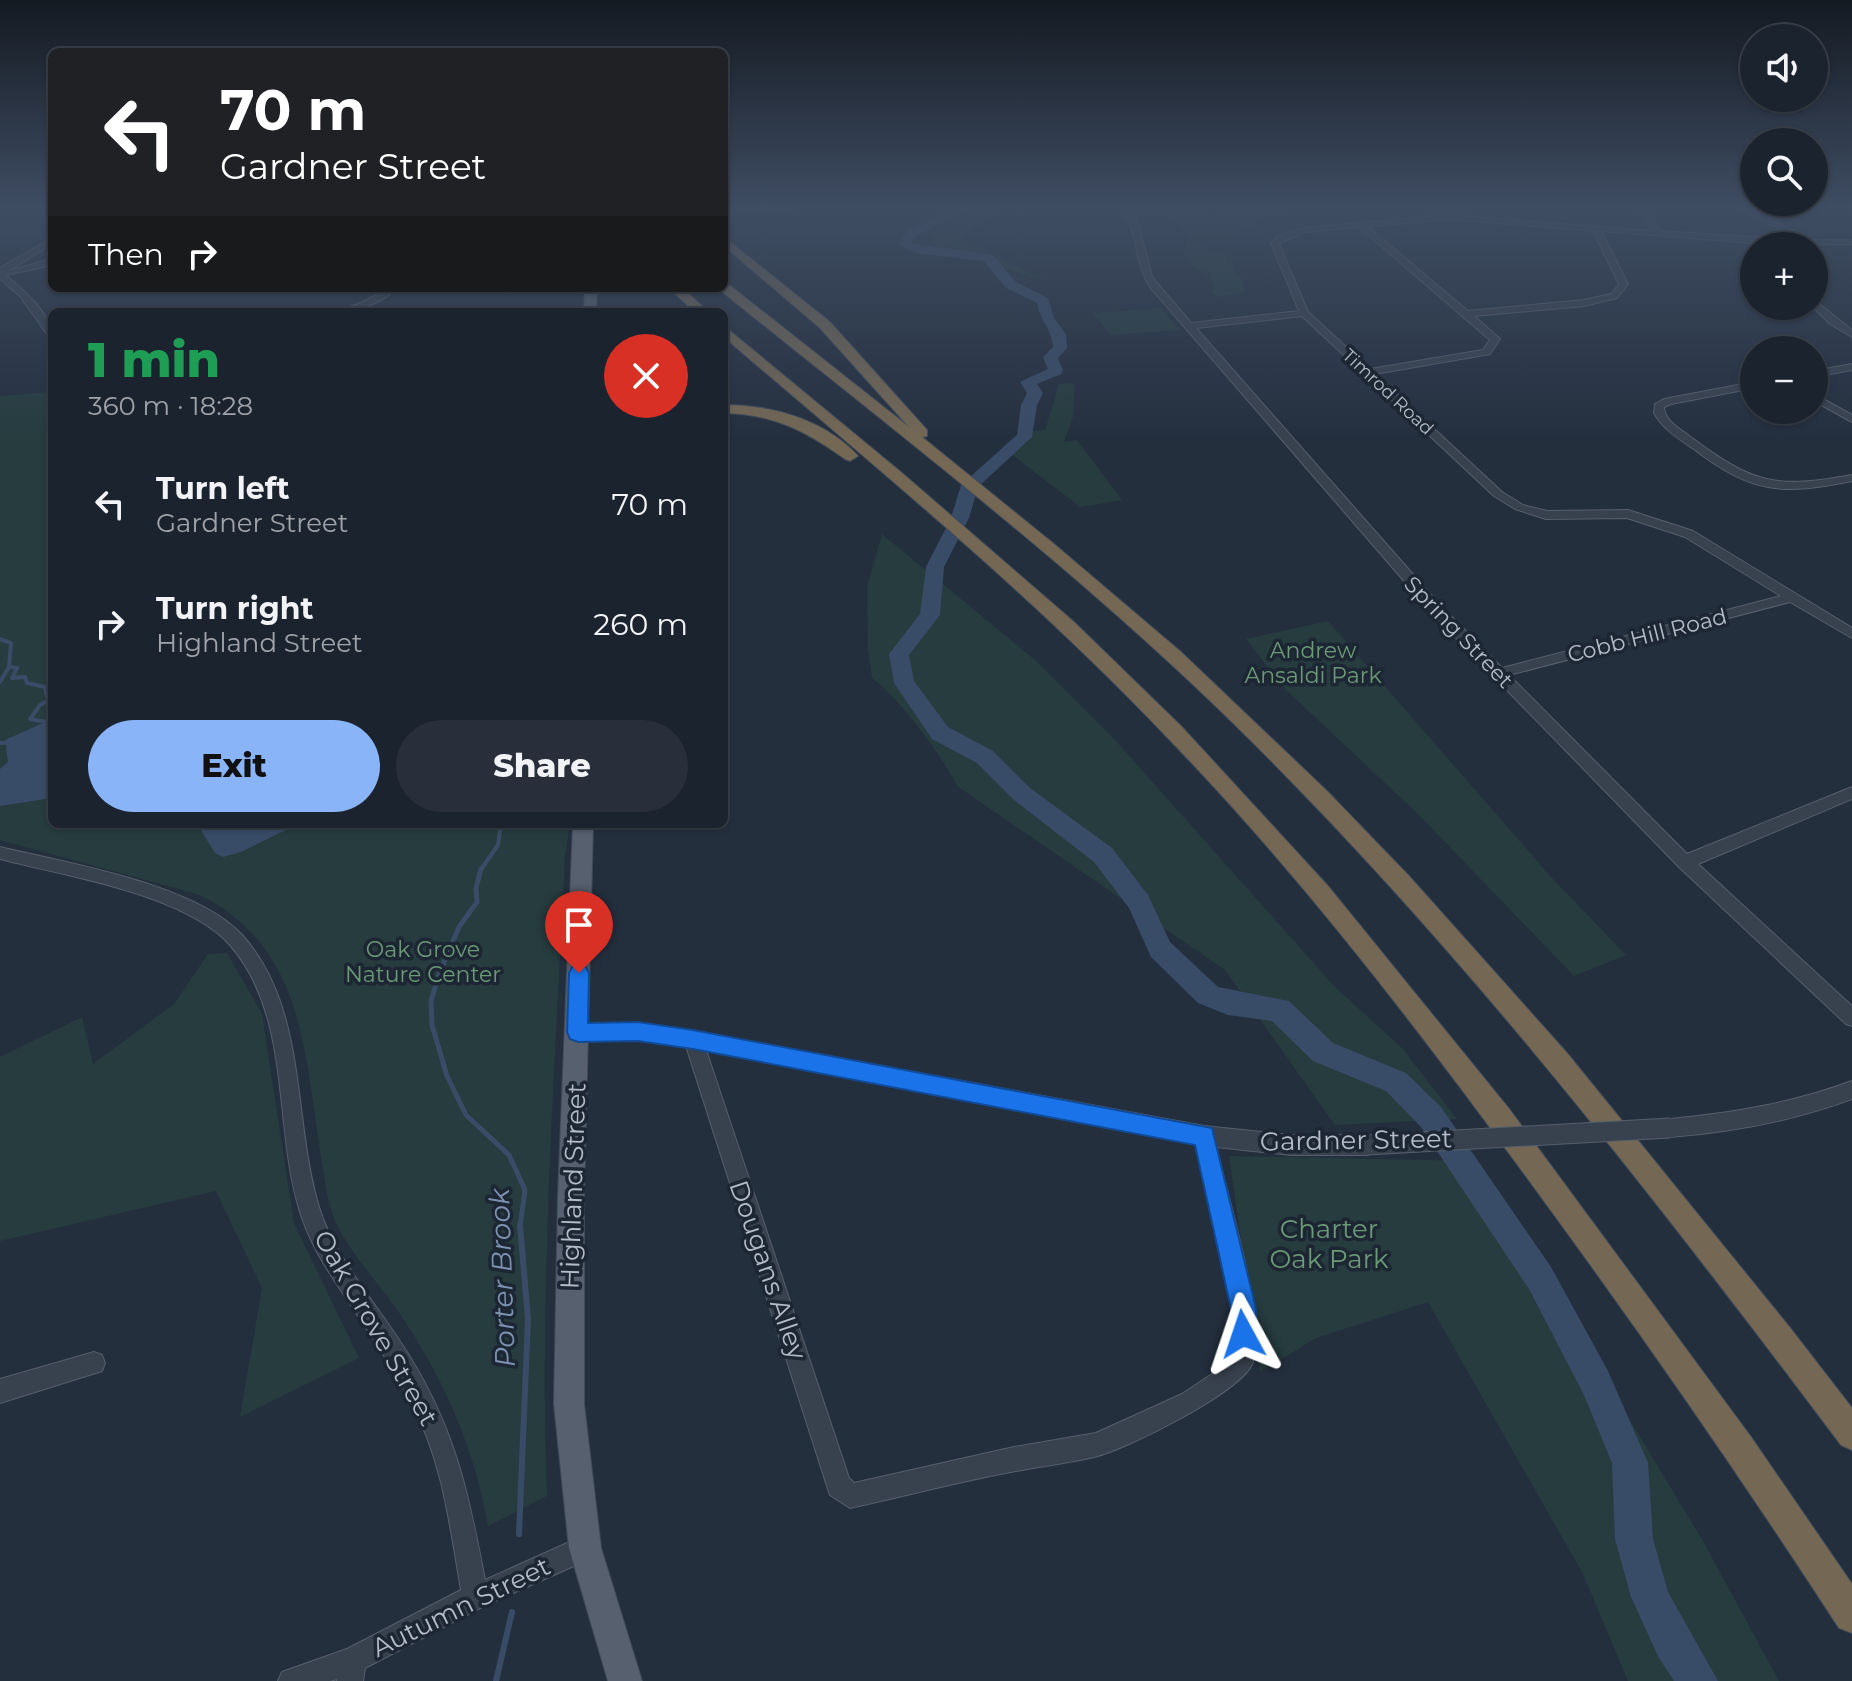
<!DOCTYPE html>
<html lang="en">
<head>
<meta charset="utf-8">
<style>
	:root { --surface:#1b232e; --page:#282f3a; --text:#f1f3f6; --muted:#a0a4aa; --line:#39404a; --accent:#8ab4f8 }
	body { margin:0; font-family:Montserrat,sans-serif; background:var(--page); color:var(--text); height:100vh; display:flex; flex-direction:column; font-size:30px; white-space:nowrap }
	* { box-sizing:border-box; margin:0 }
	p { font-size:26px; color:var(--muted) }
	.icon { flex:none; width:44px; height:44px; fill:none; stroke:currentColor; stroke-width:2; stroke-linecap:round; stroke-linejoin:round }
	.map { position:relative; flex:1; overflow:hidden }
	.side { position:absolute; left:48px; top:308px; width:680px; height:520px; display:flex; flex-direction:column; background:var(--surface); border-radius:12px; box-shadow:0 2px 6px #0004,0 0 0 2px var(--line) }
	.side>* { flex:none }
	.banner { position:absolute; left:48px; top:48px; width:680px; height:244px; border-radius:12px; box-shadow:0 2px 6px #0004,0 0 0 2px var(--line); background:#202124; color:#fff; overflow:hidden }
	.tools { position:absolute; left:1740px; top:24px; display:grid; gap:16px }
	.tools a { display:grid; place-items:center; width:88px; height:88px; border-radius:50%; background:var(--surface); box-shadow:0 2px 6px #0004,0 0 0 2px var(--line); font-size:40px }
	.pin { position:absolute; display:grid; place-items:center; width:68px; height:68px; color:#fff; margin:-82px -34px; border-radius:50% 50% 50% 0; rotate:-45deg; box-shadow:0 0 8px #0007 }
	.pin .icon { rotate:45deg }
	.me { position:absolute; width:88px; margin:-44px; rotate:355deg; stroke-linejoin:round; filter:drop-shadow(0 0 6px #0008) }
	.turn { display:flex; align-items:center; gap:28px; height:168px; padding:0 40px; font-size:36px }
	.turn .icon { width:104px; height:104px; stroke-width:2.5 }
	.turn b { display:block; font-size:56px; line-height:68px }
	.then { display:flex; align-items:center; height:76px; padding:0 40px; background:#0003; gap:16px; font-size:30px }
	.round { display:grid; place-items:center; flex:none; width:84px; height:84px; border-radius:42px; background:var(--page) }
	.summary { display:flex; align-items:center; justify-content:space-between; height:136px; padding:0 40px }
	h1 { font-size:48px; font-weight:800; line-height:60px; color:#1e9e55 }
	.action { display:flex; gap:16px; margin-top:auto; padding:16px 40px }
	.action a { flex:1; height:92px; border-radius:48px; background:var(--accent); color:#111; font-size:32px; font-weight:800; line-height:92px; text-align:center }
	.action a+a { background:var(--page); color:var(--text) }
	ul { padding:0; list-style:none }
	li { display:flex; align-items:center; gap:24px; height:120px; padding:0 40px }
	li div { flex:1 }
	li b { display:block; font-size:30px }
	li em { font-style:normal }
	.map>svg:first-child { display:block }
	.green { fill:#263c3f }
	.water { fill:#394c67 }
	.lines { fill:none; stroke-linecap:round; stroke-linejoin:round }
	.stream-far2 { stroke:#394c67; stroke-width:4 }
	.stream-far1 { stroke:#394c67; stroke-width:5 }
	.stream { stroke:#394c67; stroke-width:6 }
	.river { fill:#394c67; fill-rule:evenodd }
	.minor-casing { stroke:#565f6c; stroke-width:2 }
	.major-casing { stroke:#414a57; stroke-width:2 }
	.highway-casing { stroke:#434c59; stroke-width:2 }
	.minor { fill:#38414e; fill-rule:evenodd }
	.major { fill:#56606e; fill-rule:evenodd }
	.highway { fill:#746855; fill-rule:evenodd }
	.minor-bridge-casing { stroke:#565f6c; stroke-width:21; stroke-linecap:butt }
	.minor-bridge { stroke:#38414e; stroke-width:19 }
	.route { fill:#1a73e8; stroke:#114b97; stroke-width:2 }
	.labels { text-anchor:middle; stroke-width:7; stroke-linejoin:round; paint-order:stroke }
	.far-street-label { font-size:18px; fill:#b4bcc9; stroke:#1d2633 }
	.street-label { font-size:22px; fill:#b4bcc9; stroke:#1d2633 }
	.park-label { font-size:22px; fill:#6b9a76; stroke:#1d2633 }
	.near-street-label { font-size:26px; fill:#b4bcc9; stroke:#1d2633 }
	.near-park-label { font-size:26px; fill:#6b9a76; stroke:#1d2633 }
	.near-water-label { font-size:28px; font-style:italic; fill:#7c92b1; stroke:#1d2633 }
</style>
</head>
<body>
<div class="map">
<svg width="1852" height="1681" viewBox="0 0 1852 1681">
	<rect width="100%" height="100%" fill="#242f3e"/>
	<g class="green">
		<path d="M 996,205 L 1004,205 L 960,239 L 1044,279 L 1021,274 L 968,251 L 936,246 L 928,235 L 943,224 Z"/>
		<path d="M 1129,205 L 1185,205 L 1210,217 L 1233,205 L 1309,205 L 1283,209 L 1277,216 L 1255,218 L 1255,223 L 1265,230 L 1239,231 L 1227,240 L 1195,238 L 1204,251 C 1227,257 1228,244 1235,274 L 1243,281 L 1245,292 L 1218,297 L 1212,293 L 1215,284 L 1209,275 L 1186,262 L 1183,250 L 1189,237 C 1167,213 1175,215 1140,215 Z"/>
		<path d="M 1161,308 L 1180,330 L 1110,335 L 1093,313 Z"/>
		<path d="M 1074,383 L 1074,414 L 1064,442 L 1077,440 L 1122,500 L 1080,507 L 1002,447 L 1020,432 L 1045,430 L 1059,384 Z"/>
		<path d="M 52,392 L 52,824 L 570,824 L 565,856 C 555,1069 539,1283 547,1496 L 488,1526 C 474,1448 447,1386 404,1320 C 383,1287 351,1256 335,1221 C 326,1199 324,1173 320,1150 C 304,1049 303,947 200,895 L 0,840 L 0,396 Z"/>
		<path d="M 882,534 L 1035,660 L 1115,740 L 1335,987 L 1402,1048 L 1457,1119 L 1335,1125 L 1225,970 L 957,786 C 943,757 898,696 872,678 L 868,650 L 867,587 Z"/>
		<path d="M 1328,621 L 1551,877 L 1626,955 L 1574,976 L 1418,814 L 1283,687 L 1246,639 Z"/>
		<path d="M 227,953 L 262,1014 L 294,1223 L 359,1358 L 240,1417 L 262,1288 L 216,1191 L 0,1241 L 0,1057 L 82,1017 L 93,1064 L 174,1004 L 208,954 Z"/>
		<path d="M 1229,1156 L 1472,1161 L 1540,1253 L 1576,1331 L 1703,1541 L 1779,1681 L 1628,1681 L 1583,1574 L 1428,1302 L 1316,1338 L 1260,1372 Z"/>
	</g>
	<g class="water">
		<path d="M 52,719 L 52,798 L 0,806 L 0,769 L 8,762 L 5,740 Z"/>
		<path d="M 197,824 L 298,824 L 241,852 L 223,857 L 215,853 Z"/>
	</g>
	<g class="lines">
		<g class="stream-far2">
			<path d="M 0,639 L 11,643 L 9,667 L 0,682"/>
			<path d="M 9,667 L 17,668 L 12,678 L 25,677 L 27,683 L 45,687 L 47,697 L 51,699 L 40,705 L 30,719 L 52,723"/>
			<path d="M 0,743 L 4,743"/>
			<path d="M 480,871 L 498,845 L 501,824"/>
		</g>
		<path class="stream-far1" d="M 481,869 L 476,888 L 477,902 L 459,927 L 439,974 L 431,1001 L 432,1025 L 447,1076 L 466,1115 L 509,1155 L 525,1190 L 520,1227"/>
		<g class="stream">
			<path d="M 519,1534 L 528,1319 L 520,1225"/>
			<path d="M 496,1681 L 512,1612"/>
		</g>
		<path class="river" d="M 961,205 L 977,205 L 916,236 L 911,243 L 993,255 L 1016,282 L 1048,298 L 1054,318 L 1066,334 L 1067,348 L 1058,358 L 1063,371 L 1061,374 L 1037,384 L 1043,393 L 1037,405 L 1032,437 L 978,487 L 969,518 L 944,567 L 940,615 L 909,655 L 914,681 L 948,727 L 993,751 L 1030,788 L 1112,848 L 1148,895 L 1170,942 L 1218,987 L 1289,1001 L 1333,1043 L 1406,1073 L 1441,1107 L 1551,1267 L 1608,1371 L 1648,1463 L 1653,1539 L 1668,1592 L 1718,1681 L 1674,1681 L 1659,1658 L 1631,1597 L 1615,1539 L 1612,1463 L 1584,1395 L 1529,1289 L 1421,1127 L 1386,1091 L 1313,1061 L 1272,1021 L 1228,1015 L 1198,1003 L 1151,957 L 1129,908 L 1094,862 L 1014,800 L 977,763 L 932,739 L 894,683 L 889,654 L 920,614 L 926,567 L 951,518 L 961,485 L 1017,435 L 1021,405 L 1027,393 L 1020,382 L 1048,369 L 1043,357 L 1053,347 C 1052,330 1040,320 1037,303 L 1006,288 L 984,261 L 915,253 L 898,244 L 908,230 Z"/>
		<defs>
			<g id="minor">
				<path d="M 780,205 L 823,205 L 724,213 L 724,209 Z"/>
				<path d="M 1116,205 L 1125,205 L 1136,215 L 1152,277 L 1191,323 L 1299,311 L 1271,243 L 1278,236 L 1304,228 L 1448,215 L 1652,231 L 1633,205 L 1641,205 L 1661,231 L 1800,240 L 1734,205 L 1744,205 L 1810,240 L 1852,240 L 1852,244 L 1779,245 L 1601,231 L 1628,284 L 1617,298 L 1584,306 L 1474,316 L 1500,339 L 1490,354 L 1375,374 L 1502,492 L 1523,505 L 1547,511 L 1628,510 L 1693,531 L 1852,628 L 1852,638 L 1790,602 L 1509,675 L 1687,854 L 1852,787 L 1852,799 L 1698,864 L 1852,1006 L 1852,1026 L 1846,1024 L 1679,867 L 1430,611 L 1150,287 C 1132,259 1141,230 1116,205 ZM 1448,219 L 1593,231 L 1619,284 L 1611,294 L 1584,300 L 1468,311 L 1368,227 ZM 1359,227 L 1490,340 L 1483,350 L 1370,369 L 1308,312 L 1279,244 L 1305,232 ZM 1302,316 L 1494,496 L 1515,509 L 1546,519 L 1627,518 L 1685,537 L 1781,596 L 1502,668 L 1440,605 L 1196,328 Z"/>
				<path d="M 52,238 L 52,244 L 8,271 L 52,259 L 52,265 L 6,275 C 23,290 52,314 52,338 L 49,337 L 20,296 L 0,279 L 0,268 Z"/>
				<path d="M 388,288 L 399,288 C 381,302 359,312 335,312 L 361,303 Z"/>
				<path d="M 1814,300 L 1852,330 L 1852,337 L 1830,324 L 1812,306 L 1814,306 Z"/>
				<path d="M 1852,364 L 1852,370 L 1814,377 L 1814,371 Z"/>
				<path d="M 1754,382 L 1754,388 L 1671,404 L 1664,407 C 1665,422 1681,429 1692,438 C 1754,484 1776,489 1852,475 L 1852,481 C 1783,495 1753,494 1695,450 C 1679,439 1663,429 1654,413 L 1655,404 L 1664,399 Z"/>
				<path d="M 1814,394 L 1852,415 L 1852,422 L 1814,401 Z"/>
				<path d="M 0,847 C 66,863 197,884 243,936 C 308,1010 292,1118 319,1207 C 334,1258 382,1310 410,1357 C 456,1432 469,1495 485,1580 L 585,1535 L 594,1539 L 598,1548 L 594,1557 L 484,1606 L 365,1668 L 363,1681 L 337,1681 L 337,1679 L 330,1681 L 278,1681 L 282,1672 L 347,1649 L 461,1590 C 450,1527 443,1462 412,1404 C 396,1374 378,1345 358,1316 C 335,1281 309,1247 298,1205 C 274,1122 291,1015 230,945 C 185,894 65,876 0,859 Z"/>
				<path d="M 638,1023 L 693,1031 L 1204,1126 L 1291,1135 L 1367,1135 L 1374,1138 L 1377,1145 L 1374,1152 L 1367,1155 L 1291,1155 L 1216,1147 C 1227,1194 1266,1320 1253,1362 C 1244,1391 1125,1450 1094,1457 C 1069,1463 1042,1466 1016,1471 C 961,1481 905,1496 850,1508 L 830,1495 L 827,1486 L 686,1046 L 638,1039 L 578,1040 L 571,1038 L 569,1032 L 571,1026 L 578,1024 ZM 706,1050 L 1196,1144 L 1232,1309 L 1232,1354 L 1215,1372 L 1182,1394 L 1096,1433 L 1014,1447 L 854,1483 L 849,1478 Z"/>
				<path d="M 1852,1081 L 1852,1099 C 1793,1121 1733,1132 1670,1137 L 1663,1135 L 1660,1128 L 1663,1121 L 1670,1119 C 1733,1113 1793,1103 1852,1081 Z"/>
				<path d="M 94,1352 L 102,1355 L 105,1363 L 102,1371 L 0,1403 L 0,1379 Z"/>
			</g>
			<g id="major">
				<path d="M 585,288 L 597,288 L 596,312 L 584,312 Z"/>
				<path d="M 573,824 L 593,824 L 584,1197 L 584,1404 L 601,1548 L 642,1681 L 608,1681 L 569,1548 L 554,1404 L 558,1197 Z"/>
			</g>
			<g id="highway">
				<path d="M 724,237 L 830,322 L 927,430 L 927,436 L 922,437 L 1054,544 L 1181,652 L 1327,791 L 1409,876 L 1567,1053 L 1791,1329 L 1852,1408 L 1852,1450 L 1841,1445 C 1651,1192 1456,941 1229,719 C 1070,564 892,429 720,290 L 724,288 L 724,283 L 728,284 L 909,427 L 820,328 L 724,246 Z"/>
				<path d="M 669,288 L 682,288 L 709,312 L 695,312 Z"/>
				<path d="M 724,326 L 902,473 L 1074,622 L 1182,727 L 1328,886 L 1510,1110 L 1751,1437 L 1852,1584 L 1852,1633 L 1839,1628 C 1739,1474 1634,1323 1525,1175 C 1413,1022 1297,871 1165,735 C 1028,591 874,466 724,337 Z"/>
				<path d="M 724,405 C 771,405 824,419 858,456 L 850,461 L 845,459 C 806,431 773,414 724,413 Z"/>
			</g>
		</defs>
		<use href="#minor" class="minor-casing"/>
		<use href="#major" class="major-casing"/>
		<use href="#highway" class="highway-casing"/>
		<use href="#minor" class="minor"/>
		<use href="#major" class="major"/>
		<use href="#highway" class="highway"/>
		<defs>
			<path id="minor-bridge" d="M 1367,1145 L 1670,1128"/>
		</defs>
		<use href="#minor-bridge" class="minor-bridge-casing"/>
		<use href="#minor-bridge" class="minor-bridge"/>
	</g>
	<linearGradient id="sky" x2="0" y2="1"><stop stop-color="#141a22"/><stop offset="0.47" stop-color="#3f4d63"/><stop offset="1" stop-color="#3f4d63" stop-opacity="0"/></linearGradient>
	<rect width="1852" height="440" fill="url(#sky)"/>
	<path class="route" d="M 579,964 L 586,967 L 589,973 L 588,1023 L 638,1022 L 693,1030 L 1212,1128 L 1256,1309 L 1256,1334 L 1252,1343 L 1243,1347 L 1234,1343 L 1230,1334 L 1231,1309 L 1195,1145 L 693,1049 L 638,1041 L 578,1042 L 570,1039 L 567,1032 L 569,973 L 572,967 Z"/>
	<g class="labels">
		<g class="far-street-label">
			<text transform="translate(1388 392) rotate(43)" y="6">Timrod Road</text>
		</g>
		<g class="street-label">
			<text transform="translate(1459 632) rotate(46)" y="8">Spring Street</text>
			<text transform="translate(1647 635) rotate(-14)" y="8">Cobb Hill Road</text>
		</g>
		<g class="park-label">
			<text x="1313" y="658">Andrew<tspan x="1313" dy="25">Ansaldi Park</tspan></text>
			<text x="423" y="957">Oak Grove<tspan x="423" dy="25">Nature Center</tspan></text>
		</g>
		<g class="near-street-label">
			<text transform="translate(1356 1140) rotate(-1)" y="9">Gardner Street</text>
			<text transform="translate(573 1186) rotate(-88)" y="9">Highland Street</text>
			<text transform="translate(768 1270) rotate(71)" y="9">Dougans Alley</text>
			<text transform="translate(376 1328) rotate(60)" y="9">Oak Grove Street</text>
			<text transform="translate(461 1607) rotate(-26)" y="9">Autumn Street</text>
		</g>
		<g class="near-park-label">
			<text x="1329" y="1238">Charter<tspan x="1329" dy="30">Oak Park</tspan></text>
		</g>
		<g class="near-water-label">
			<text transform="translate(502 1278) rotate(-92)" y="10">Porter Brook</text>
		</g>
	</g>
</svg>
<div class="tools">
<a><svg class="icon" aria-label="sound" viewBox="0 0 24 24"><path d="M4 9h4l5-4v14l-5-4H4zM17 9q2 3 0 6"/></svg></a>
<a><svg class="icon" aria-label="search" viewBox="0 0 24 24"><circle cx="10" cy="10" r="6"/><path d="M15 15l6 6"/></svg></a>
<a>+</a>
<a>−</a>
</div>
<div class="pin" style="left:579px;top:973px;background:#d93025"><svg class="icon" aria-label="arrive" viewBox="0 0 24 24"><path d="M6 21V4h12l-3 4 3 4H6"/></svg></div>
<svg class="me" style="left:1243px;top:1334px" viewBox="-20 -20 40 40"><path d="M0-17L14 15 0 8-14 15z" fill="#1a73e8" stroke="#fff" stroke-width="4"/></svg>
<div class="banner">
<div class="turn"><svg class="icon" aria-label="left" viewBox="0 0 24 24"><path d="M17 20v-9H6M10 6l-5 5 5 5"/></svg><div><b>70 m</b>Gardner Street</div></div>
<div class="then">Then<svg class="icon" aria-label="right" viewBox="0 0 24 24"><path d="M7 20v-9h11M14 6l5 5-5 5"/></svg></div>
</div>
<section class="side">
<div class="summary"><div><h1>1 min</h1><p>360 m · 18:28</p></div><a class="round" style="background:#d93025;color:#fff"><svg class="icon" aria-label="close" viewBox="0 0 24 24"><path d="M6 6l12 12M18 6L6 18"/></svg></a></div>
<ul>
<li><svg class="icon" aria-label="left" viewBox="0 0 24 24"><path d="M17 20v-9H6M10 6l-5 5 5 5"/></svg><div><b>Turn left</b><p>Gardner Street</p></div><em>70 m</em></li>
<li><svg class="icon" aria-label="right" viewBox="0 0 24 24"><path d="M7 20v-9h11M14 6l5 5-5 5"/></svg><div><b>Turn right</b><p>Highland Street</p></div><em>260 m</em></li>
</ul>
<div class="action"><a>Exit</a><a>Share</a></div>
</section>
</div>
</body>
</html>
